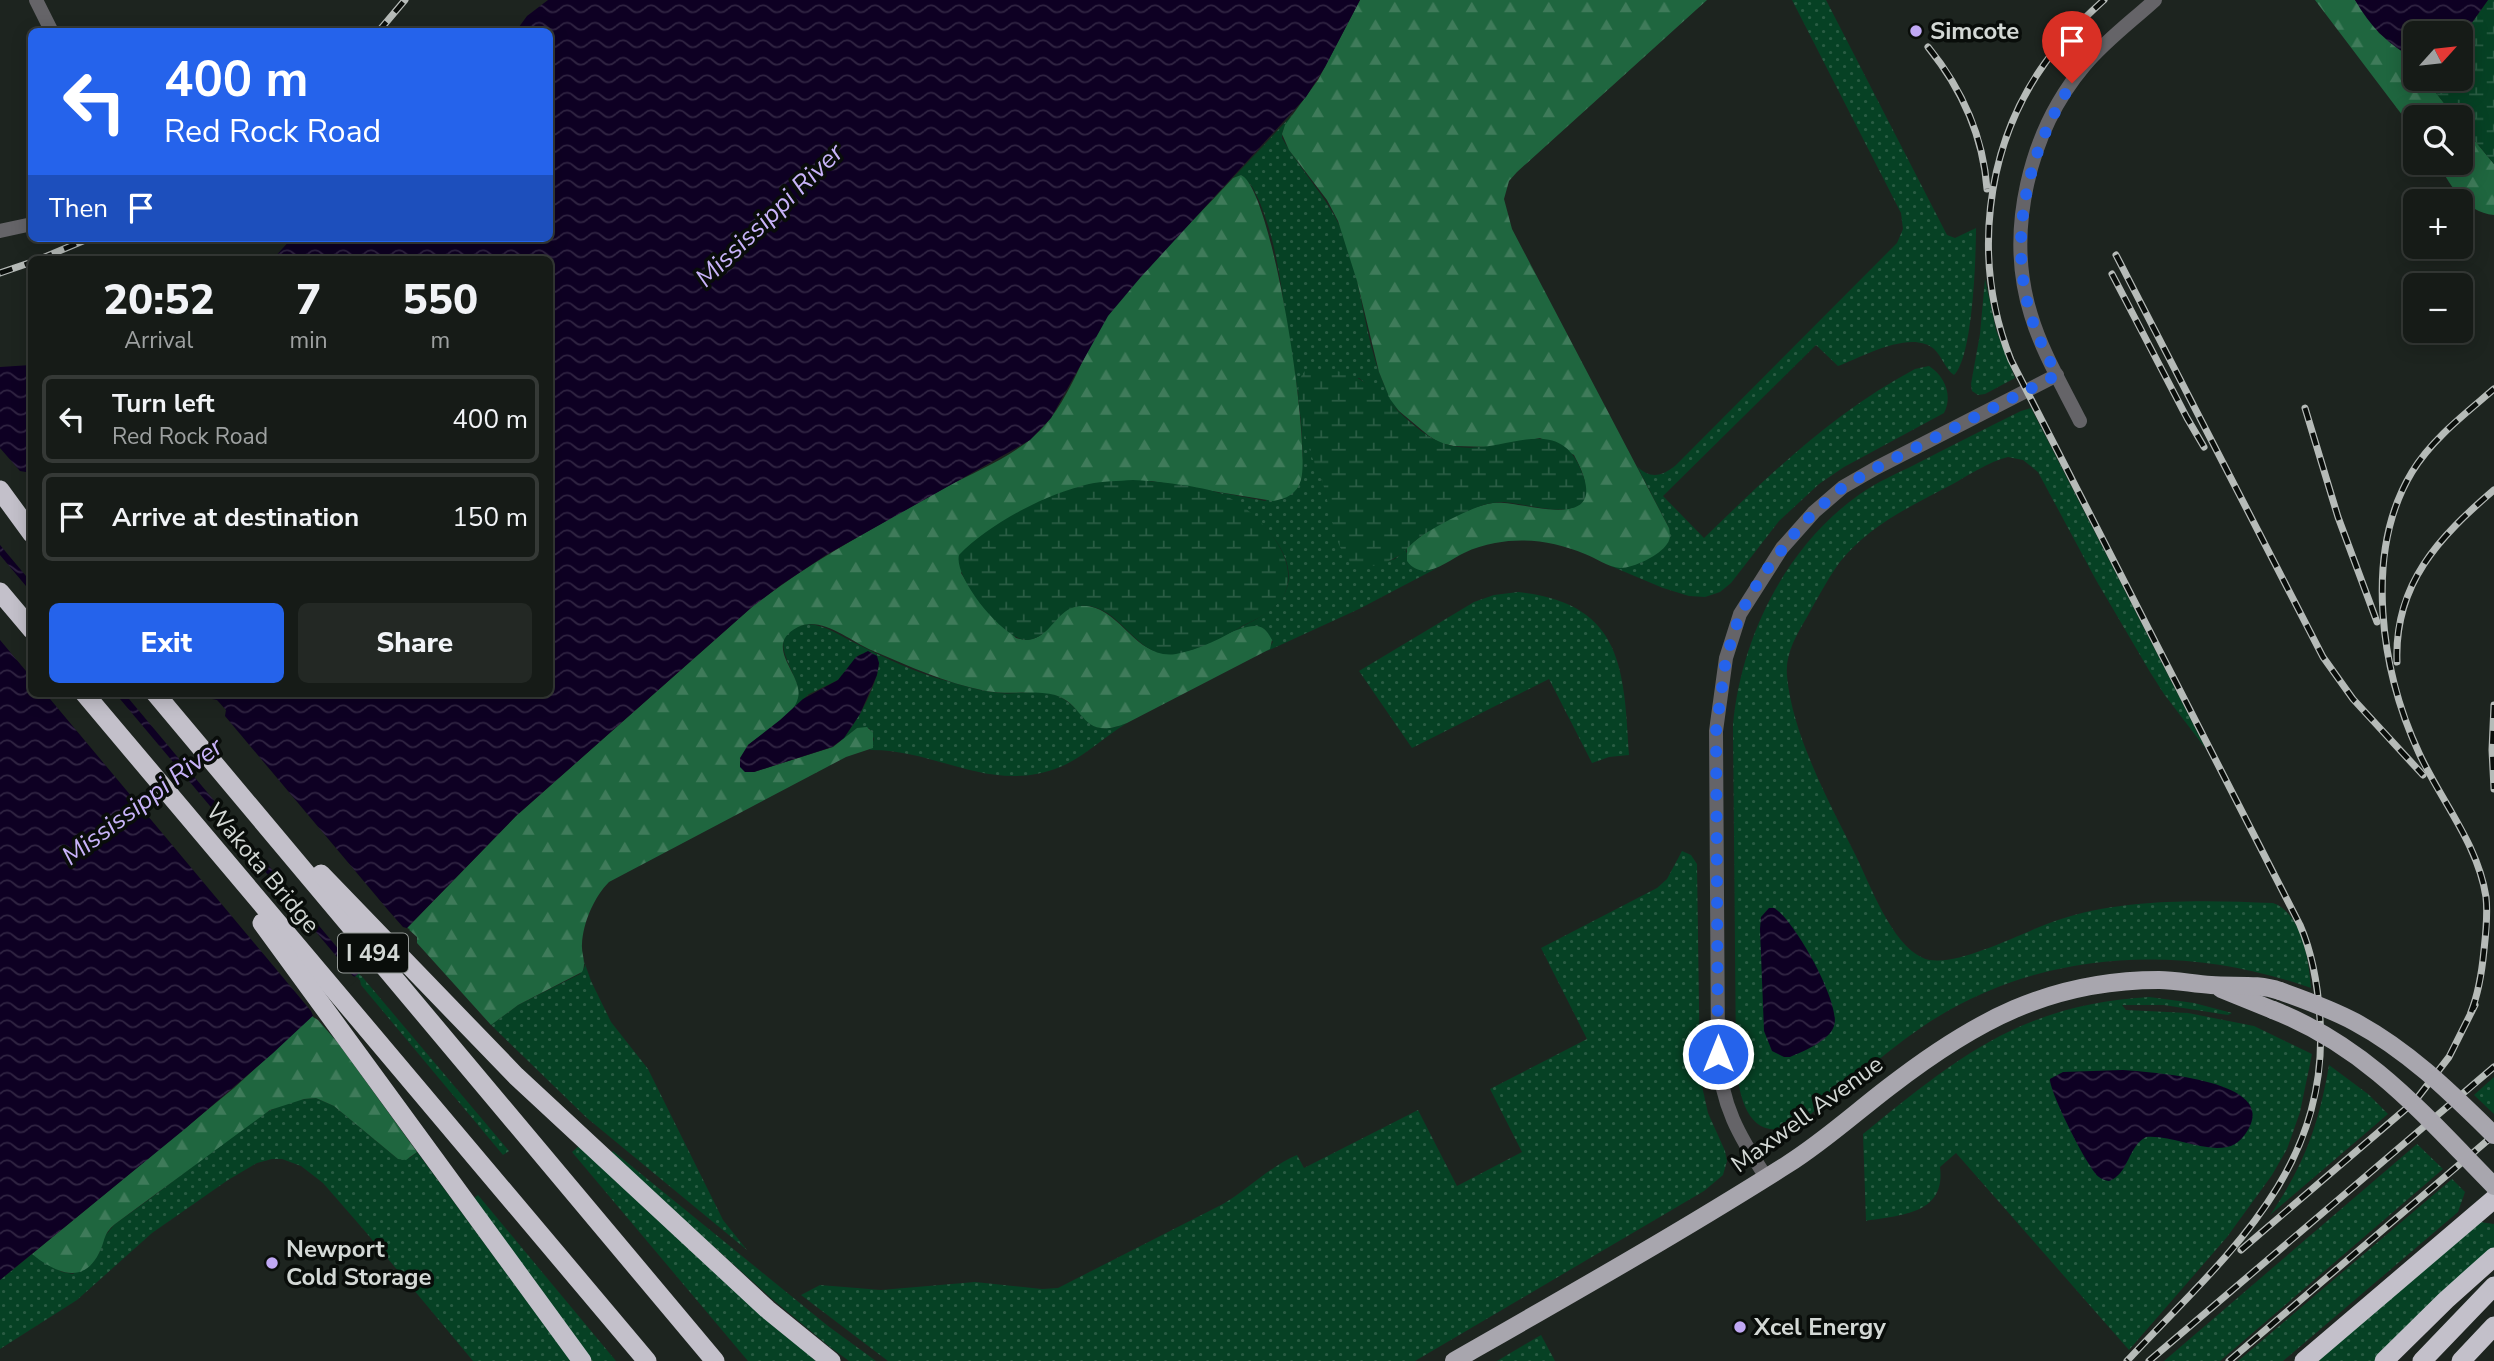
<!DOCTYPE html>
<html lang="en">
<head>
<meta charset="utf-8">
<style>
	:root { --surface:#161b17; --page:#232824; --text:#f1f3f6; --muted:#9ea1a1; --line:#353936; --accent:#2563eb }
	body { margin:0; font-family:"Nunito Sans",sans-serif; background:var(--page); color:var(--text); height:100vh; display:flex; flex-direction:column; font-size:26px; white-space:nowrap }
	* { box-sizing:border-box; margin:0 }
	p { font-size:23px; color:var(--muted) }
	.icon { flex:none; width:38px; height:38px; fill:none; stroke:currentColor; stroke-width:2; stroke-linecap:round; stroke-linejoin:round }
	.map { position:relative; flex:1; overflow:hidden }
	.side { position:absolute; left:28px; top:256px; width:525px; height:441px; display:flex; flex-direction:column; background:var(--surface); border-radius:10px; box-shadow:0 4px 18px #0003,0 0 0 2px var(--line) }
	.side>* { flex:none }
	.hud { position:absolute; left:28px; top:28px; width:525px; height:214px; border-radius:10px; box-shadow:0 4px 18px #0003,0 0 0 2px var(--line); background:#2563eb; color:#fff; overflow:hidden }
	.needle { width:46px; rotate:63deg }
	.buttons { position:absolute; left:2403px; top:21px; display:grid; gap:14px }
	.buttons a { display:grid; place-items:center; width:70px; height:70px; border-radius:10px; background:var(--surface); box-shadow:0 4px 18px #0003,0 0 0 2px var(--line); font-size:35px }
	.pin { position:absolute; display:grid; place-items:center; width:60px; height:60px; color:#fff; margin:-72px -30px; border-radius:50% 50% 50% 0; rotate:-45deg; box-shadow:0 0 7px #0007 }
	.pin .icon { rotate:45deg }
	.me { position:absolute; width:77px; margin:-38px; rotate:0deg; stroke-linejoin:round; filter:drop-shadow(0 0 5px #0008) }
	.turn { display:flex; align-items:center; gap:24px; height:147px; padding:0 21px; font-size:32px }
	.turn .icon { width:91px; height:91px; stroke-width:2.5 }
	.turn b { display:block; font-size:49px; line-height:60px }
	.then { display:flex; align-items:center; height:66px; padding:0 21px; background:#0003; gap:14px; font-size:26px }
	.eta { display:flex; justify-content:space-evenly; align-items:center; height:119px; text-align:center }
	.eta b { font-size:42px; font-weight:800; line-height:49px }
	.cta { display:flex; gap:14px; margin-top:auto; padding:14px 21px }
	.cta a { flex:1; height:80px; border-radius:10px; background:var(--accent); color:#fff; font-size:28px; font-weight:800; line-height:80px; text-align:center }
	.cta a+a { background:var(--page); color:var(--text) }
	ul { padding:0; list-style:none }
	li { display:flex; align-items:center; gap:21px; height:88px; margin:0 14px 10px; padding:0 7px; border:4px solid var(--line); border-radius:10px }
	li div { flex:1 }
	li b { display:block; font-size:26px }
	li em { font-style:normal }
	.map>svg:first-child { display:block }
	.grass { fill:url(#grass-dots) }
	.forest { fill:url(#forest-firs) }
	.wetland { fill:url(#wetland-marsh) }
	.water { fill:url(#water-waves) }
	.pier { fill:#1d241f }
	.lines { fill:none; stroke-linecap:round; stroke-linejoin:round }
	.minor { stroke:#656468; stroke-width:14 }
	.major { stroke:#a8a6ae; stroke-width:18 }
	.highway { stroke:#c3c0ca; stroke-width:19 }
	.rail-casing { stroke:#b6bbb8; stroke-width:7 }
	.rail { stroke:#090d0a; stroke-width:4.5; stroke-dasharray:13; stroke-linecap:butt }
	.major-bridge { stroke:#a8a6ae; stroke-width:18 }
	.route { stroke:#2563eb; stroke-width:12; stroke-dasharray:0 21.6 }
	.poi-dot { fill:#c0a8f4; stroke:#090d0a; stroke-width:2.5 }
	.labels { text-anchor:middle; stroke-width:7; stroke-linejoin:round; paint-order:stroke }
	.shield { fill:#090d0a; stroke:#969b98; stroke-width:2 }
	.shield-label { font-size:23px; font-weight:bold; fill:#d3d8d5 }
	.poi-label { font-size:24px; font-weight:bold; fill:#d3d8d5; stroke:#090d0a; text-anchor:start }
	.street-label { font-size:24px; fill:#d3d8d5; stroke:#090d0a }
	.water-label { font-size:26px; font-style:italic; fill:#c8b3f9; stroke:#090d0a }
</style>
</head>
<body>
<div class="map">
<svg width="2494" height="1361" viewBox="0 0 2494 1361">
	<defs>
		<pattern id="grass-dots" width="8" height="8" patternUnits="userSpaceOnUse" patternTransform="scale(1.75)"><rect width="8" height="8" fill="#064124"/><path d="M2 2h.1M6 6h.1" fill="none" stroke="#295c43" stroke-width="1.8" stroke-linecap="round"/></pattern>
		<pattern id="forest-firs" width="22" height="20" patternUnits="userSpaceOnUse" patternTransform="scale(1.75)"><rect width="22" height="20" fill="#1f663f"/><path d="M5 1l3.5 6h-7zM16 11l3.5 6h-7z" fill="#3f7b5a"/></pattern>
		<pattern id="wetland-marsh" width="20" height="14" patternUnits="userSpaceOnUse" patternTransform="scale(1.75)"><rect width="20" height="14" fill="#064124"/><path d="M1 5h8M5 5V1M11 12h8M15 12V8" fill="none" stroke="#295c43"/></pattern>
		<pattern id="water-waves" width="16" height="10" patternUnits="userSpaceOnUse" patternTransform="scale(1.75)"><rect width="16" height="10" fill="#0e0023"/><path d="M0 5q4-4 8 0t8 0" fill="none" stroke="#302442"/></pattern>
	</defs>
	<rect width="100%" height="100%" fill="#1d241f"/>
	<g class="grass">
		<path d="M 1792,0 L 1826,0 L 1947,235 L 1955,238 L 1976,228 C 1976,255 1973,358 1954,375 C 1945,369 1942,356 1934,349 C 1911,329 1862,357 1838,366 L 1816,345 L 1663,496 L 1704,538 C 1769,475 1834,412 1915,369 L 1929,366 C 1945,376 1953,396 1944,413 L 1844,467 L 1819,484 L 1779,521 L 1731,583 L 1720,592 L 1705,597 L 1689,596 L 1663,588 L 1606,564 L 1624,567 L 1662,549 L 1669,540 L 1669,528 L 1637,466 C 1650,480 1663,476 1676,465 L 1897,243 L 1903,229 L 1901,213 Z"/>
		<path d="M 1293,114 L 1283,130 L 1282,138 C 1303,175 1332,201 1347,243 C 1365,296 1366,365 1399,411 L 1359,378 L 1298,392 L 1309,447 L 1323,481 L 1337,538 L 1343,551 L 1370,566 L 1395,559 L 1407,548 L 1406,552 L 1430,570 L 1439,567 L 1359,609 L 1267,651 L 1273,642 L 1267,633 L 1252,627 L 1228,634 C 1246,624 1270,615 1282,598 C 1309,558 1249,506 1218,492 L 1265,501 L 1301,480 C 1306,431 1296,380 1288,332 C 1281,286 1276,234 1255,192 C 1252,185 1246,180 1241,175 L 1233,178 Z"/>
		<path d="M 1985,279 L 1996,330 L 2015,378 L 1985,394 L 1978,395 L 1972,391 L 1971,384 L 1980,334 Z"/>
		<path d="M 2031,408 L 2206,749 L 2164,694 L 2150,672 L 2096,580 L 2038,472 L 2023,460 L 2008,457 C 1988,462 1969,475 1951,485 C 1911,506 1868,526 1839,563 C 1827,580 1817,599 1807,617 C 1796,636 1785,654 1787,676 C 1792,734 1829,802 1855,854 C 1870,884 1891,944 1923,958 C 1953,971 2026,930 2058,920 C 2121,898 2206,900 2273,903 C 2302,913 2309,961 2311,988 C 2182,942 2037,949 1922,1027 C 1878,1057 1839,1095 1795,1125 C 1748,1145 1738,1095 1736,1061 L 1733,725 C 1741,637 1786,546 1860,494 C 1877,482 1898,473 1916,464 C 1951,446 1986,428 2021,411 Z"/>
		<path d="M 1518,592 C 1623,603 1624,669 1629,755 L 1609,757 L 1592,763 L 1549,679 L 1412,748 L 1359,671 L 1474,602 L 1494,595 Z"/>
		<path d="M 807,624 C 827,625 840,636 857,644 C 885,658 916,673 947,681 C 964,686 982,691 999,693 C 1017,695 1042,688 1058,696 C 1089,711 1084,740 1127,723 C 1104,737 1084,757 1060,767 C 991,795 937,749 870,750 L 874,739 L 869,728 L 857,728 L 839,743 C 856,725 877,687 879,663 L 871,652 L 859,655 L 838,680 L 809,694 L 788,713 C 795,704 800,693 796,682 C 789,660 766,633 807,624 Z"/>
		<path d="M 1682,851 L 1691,855 L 1697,864 L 1700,1077 L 1708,1113 L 1725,1151 L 1727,1161 L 1723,1175 L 1704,1191 L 1415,1361 L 888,1361 L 801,1295 L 820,1285 L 881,1290 L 975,1282 L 1042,1289 L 1058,1288 L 1223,1204 C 1249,1189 1269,1167 1297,1155 L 1304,1168 L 1418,1110 L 1457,1186 L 1522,1152 L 1490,1089 L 1587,1039 L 1541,948 L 1657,888 L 1667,879 Z"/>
		<path d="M 584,961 L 591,981 L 611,1022 L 648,1069 L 723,1220 L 747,1250 L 587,1118 L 491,1025 L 518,1005 L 580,974 L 585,966 Z"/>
		<path d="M 359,973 L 509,1151 L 503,1155 L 361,985 L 360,980 L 355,977 Z"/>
		<path d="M 2149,997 L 2194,1003 L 2232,1013 L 2228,1015 L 2164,1005 L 2122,1005 L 2126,1010 L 2188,1013 L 2254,1026 L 2312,1054 L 2300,1112 L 2287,1149 L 2272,1175 L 2227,1237 L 2129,1350 L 1956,1153 L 1940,1167 C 1946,1215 1900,1215 1866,1221 L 1863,1134 C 1959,1056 2021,1005 2149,997 Z"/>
		<path d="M 2329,1065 L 2368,1094 L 2388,1114 L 2270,1215 C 2304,1166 2319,1124 2329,1065 Z"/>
		<path d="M 2494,1077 L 2494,1114 L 2474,1095 Z"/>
		<path d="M 316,1098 L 334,1106 L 398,1159 L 410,1158 L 417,1152 L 571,1361 L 473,1361 L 364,1230 L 323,1183 L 301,1166 L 282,1159 L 272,1159 L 257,1163 L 228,1180 L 152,1233 L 77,1300 L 0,1349 L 0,1280 L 32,1254 L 62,1272 L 73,1274 L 99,1253 L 104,1237 L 115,1224 C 139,1207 162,1190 185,1172 C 224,1143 265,1100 316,1098 Z"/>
		<path d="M 2417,1144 L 2443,1169 L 2220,1361 L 2164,1361 Z"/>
		<path d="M 579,1146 L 731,1288 L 816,1361 L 748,1361 L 572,1152 Z"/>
		<path d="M 613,1151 L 828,1326 L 876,1361 L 849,1361 L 830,1347 L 772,1299 L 611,1154 Z"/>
		<path d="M 2452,1179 L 2465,1192 L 2458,1212 L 2283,1361 L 2238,1361 Z"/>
		<path d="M 478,1195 L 616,1361 L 592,1361 L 473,1199 Z"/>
		<path d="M 2480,1222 L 2494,1224 L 2494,1248 L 2375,1361 L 2316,1361 Z"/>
		<path d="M 1541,1335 L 1555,1361 L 1497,1361 Z"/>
	</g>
	<g class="forest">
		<path d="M 1360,0 L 1707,0 L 1517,172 L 1509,181 L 1504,199 L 1512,229 L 1669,528 C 1670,534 1671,539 1667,544 C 1660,555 1634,568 1620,568 C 1608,567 1596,558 1585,554 C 1556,542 1526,537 1495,543 C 1484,545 1474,548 1464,553 C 1447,561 1423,583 1407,561 L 1407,548 C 1426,529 1466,507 1493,503 C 1515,500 1569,521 1581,501 C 1591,486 1581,469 1574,455 L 1540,438 L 1491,447 L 1454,446 L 1440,443 L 1429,436 L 1399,411 L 1390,399 L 1379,372 L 1357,281 L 1338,221 L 1327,200 L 1289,150 L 1282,134 L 1285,125 L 1318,80 Z"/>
		<path d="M 2315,0 L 2355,0 L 2379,33 L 2408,55 L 2415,66 L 2415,79 L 2425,79 L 2455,117 L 2415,117 L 2415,132 Z"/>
		<path d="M 2461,124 L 2494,164 L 2494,215 C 2464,212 2452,186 2437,163 L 2460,163 Z"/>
		<path d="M 1241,175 C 1273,189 1311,443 1301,480 C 1297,494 1286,499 1273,501 L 1151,481 L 1091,484 L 1033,506 L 979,538 L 961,573 L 981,604 L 1016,638 C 1050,648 1051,609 1078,606 C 1116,601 1133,654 1165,652 C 1172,652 1180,653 1186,651 C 1204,647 1239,624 1257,626 C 1265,627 1269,634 1272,640 L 1270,649 L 1127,723 C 1080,742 1087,705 1055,695 C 1037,690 1007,695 986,691 C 945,683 909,666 871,650 C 851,641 820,615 798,627 C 761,646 804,674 798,698 C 793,718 764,732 748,745 L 754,772 L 833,747 L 857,728 L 867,727 L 873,733 L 873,748 L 846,757 L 609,882 C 594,897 583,923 582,944 C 581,954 587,963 582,972 L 518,1005 L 491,1025 L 417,943 L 417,937 L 407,928 L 516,816 L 752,607 C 813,559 880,525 946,487 C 975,472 1009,458 1033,437 C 1070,405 1081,354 1108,315 C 1144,266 1192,223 1233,178 Z"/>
		<path d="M 312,1016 L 318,1020 L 338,1043 L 417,1152 L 406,1160 L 398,1159 L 334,1106 L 316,1098 L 304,1099 L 270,1110 L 115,1224 C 102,1235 106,1240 99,1253 C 83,1286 54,1272 32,1254 L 234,1088 Z"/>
	</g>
	<g class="wetland">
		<path d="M 2488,0 L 2494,0 L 2494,164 L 2461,124 L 2460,117 L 2455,117 L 2425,79 L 2460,79 L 2461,38 Z"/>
		<path d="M 1329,369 C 1340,372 1350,373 1359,379 C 1393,398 1414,438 1453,446 C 1505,457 1561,406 1584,478 C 1600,529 1527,503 1504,502 C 1497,502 1490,503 1483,505 C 1463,512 1444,522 1426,533 C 1417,538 1410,546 1402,553 C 1392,562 1365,572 1353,564 C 1333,551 1330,502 1322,481 C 1319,471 1313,462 1310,451 C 1304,433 1290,385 1305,371 Z"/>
		<path d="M 1133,480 C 1155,481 1202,486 1222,494 C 1254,508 1301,555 1285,593 C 1278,609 1259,618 1244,625 C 1224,637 1199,650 1176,654 C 1135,661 1121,602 1080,606 C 1056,608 1052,637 1028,640 C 1005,642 953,577 959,555 C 990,523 1046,494 1089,484 C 1103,481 1118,481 1133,480 Z"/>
	</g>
	<g class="water">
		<path d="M 548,0 L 1360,0 L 1325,67 L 1306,97 L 1140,278 L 1108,316 L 1051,418 L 1030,440 L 1011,451 L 826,555 L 781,585 L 752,607 L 516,816 L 407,928 L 272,1054 L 186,1128 L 0,1280 L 0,367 L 31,365 L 32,693 L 550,693 L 550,259 L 273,259 L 292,238 L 550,238 L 550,32 L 516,31 L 527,16 Z"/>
		<path d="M 2355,0 L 2488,0 L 2461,38 L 2460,33 L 2415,33 L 2415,59 C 2388,45 2370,26 2355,0 Z"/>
		<path d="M 868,651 L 877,656 L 879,663 L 877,675 L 860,714 L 844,738 L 832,747 L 754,772 L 745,772 L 740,767 L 740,758 L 748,745 L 780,720 L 803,699 L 838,680 L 856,657 Z"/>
		<path d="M 1769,908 L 1774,908 C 1794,919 1842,1005 1834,1026 C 1829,1041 1804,1051 1790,1057 L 1784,1057 L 1772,1051 L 1764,1031 L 1760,929 L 1761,917 Z"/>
		<path d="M 2123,1070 C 2148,1072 2273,1079 2250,1126 C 2245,1136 2238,1145 2227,1147 C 2201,1152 2173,1135 2146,1137 C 2128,1146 2129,1174 2109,1181 C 2105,1180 2103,1180 2099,1177 C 2088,1169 2049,1091 2050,1079 L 2063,1072 Z"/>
	</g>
	<g class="pier">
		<path d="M 0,448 L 20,471 L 26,472 L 31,479 L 31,582 L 0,545 Z"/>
		<path d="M 0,555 L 26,586 L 31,589 L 31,677 L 0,640 Z"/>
		<path d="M 45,693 L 115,693 L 353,976 L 359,978 L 314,1018 L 311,1011 Z"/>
		<path d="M 124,693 L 206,693 L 212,699 L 217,700 L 226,710 L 225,716 L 388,910 L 403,927 L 410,929 L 361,976 Z"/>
	</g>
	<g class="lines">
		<g class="minor">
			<path d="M 36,0 L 52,32"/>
			<path d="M 0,231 L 32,224"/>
			<path d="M 2080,421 C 2063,387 2042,352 2031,315 C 2005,232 2029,131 2085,65 C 2105,41 2132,21 2155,0"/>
			<path d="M 1766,1177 C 1739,1136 1721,1105 1718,1054 L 1716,731 L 1726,658 L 1740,614 L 1782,548 L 1814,512 L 1843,487 L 1876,468 L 2057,375"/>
		</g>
		<g class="major">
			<path d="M 2221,989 L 2273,1010"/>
			<path d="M 1454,1361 C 1566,1297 1679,1233 1788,1164 C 1823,1142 1855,1113 1889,1087 C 1973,1022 2049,980 2159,980 C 2176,980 2194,984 2211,985 C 2234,987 2257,983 2280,991"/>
		</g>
		<g class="highway">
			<path d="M 0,490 L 32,534"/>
			<path d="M 0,592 L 32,630"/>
			<path d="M 84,693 L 647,1361"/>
			<path d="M 155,693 L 715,1361"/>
			<path d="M 321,874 L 516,1076 L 767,1309 L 831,1361"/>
			<path d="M 262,923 L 582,1361"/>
			<path d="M 2304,1361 L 2494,1199"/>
			<path d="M 2384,1361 L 2446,1300 L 2494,1257"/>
			<path d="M 2422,1361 L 2494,1286"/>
			<path d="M 2461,1361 L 2494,1326"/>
		</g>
		<defs>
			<g id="rail">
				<path d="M 2104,0 C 2083,19 2062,39 2045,63 C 1984,148 1972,263 2011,360 L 2300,925 C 2313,955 2318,987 2320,1019 C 2330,1173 2222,1259 2127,1361"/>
				<path d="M 378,32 L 405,0"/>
				<path d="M 1928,47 C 1962,89 1983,135 1987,189"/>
				<path d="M 2116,255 L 2323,657 L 2353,699 L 2423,775"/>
				<path d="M 40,259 L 90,238"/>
				<path d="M 0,273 L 32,262"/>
				<path d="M 2112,274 L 2187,418 L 2204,447"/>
				<path d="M 2305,408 L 2338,517 L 2377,622"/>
				<path d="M 2397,662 C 2394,584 2439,537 2494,490"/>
				<path d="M 2494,705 L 2492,750 L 2494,789"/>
				<path d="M 2471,1012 C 2479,992 2482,971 2484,950 C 2486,932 2488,915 2486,897 C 2478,844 2441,801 2419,753 C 2381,671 2363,553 2412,472 C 2432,439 2465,414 2494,389"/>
				<path d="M 2241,1250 L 2415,1101 L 2449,1057 L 2475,1005"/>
				<path d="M 2149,1361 L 2494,1067"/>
				<path d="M 2229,1361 L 2494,1135"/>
			</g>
		</defs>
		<use href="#rail" class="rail-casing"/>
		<use href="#rail" class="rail"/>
		<g class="major-bridge">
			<path d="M 2280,991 C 2305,1000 2331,1009 2355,1022 C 2409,1051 2451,1093 2494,1135"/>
			<path d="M 2273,1010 C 2368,1047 2425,1116 2494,1186"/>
		</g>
	</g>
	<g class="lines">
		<path class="route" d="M 1718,1054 L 1716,731 L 1726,658 L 1740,614 L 1762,576 L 1793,535 L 1814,512 L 1843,487 L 1876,468 L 2057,375 C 2047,356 2037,336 2031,316 C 2007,237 2028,150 2072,83"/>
	</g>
	<g class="poi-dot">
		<circle cx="1916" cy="31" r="7"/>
		<circle cx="272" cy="1263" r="7"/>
		<circle cx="1740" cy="1327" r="7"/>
	</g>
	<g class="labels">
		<rect class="shield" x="338" y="933.5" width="70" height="39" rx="5"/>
		<g class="shield-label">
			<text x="373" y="961">I 494</text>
		</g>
		<g class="poi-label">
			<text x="1930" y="39">Simcote</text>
			<text x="286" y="1257">Newport<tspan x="286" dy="28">Cold Storage</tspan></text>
			<text x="1754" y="1335">Xcel Energy</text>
		</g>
		<g class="street-label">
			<text transform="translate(263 868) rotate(50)" y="8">Wakota Bridge</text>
			<text transform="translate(1807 1114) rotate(-36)" y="8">Maxwell Avenue</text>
		</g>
		<g class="water-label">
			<text transform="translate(769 215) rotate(-44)" y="9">Mississippi River</text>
			<text transform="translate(142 801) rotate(-37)" y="9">Mississippi River</text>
		</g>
	</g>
</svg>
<div class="buttons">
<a><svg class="needle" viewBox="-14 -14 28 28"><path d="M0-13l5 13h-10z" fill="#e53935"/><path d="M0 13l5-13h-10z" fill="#9ea1a1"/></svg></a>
<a><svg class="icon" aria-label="search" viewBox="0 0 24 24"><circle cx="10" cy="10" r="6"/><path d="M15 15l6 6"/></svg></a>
<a>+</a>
<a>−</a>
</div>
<div class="pin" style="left:2072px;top:83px;background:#d93025"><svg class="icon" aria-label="arrive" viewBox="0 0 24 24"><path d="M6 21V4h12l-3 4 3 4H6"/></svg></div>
<svg class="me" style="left:1718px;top:1054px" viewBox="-20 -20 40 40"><circle r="17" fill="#2563eb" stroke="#fff" stroke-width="3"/><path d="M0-11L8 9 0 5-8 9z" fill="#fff"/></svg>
<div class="hud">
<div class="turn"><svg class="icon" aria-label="left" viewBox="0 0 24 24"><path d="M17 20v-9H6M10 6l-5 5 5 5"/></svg><div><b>400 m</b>Red Rock Road</div></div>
<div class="then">Then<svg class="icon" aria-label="arrive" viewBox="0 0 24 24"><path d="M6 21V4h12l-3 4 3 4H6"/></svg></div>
</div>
<section class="side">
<div class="eta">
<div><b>20:52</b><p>Arrival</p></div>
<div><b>7</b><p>min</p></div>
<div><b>550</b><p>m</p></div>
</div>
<ul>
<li><svg class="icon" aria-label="left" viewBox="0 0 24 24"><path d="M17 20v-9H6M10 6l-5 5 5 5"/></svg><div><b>Turn left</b><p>Red Rock Road</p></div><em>400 m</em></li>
<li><svg class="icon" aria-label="arrive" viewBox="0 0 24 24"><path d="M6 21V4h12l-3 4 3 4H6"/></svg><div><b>Arrive at destination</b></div><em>150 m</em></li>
</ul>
<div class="cta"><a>Exit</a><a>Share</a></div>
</section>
</div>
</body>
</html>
